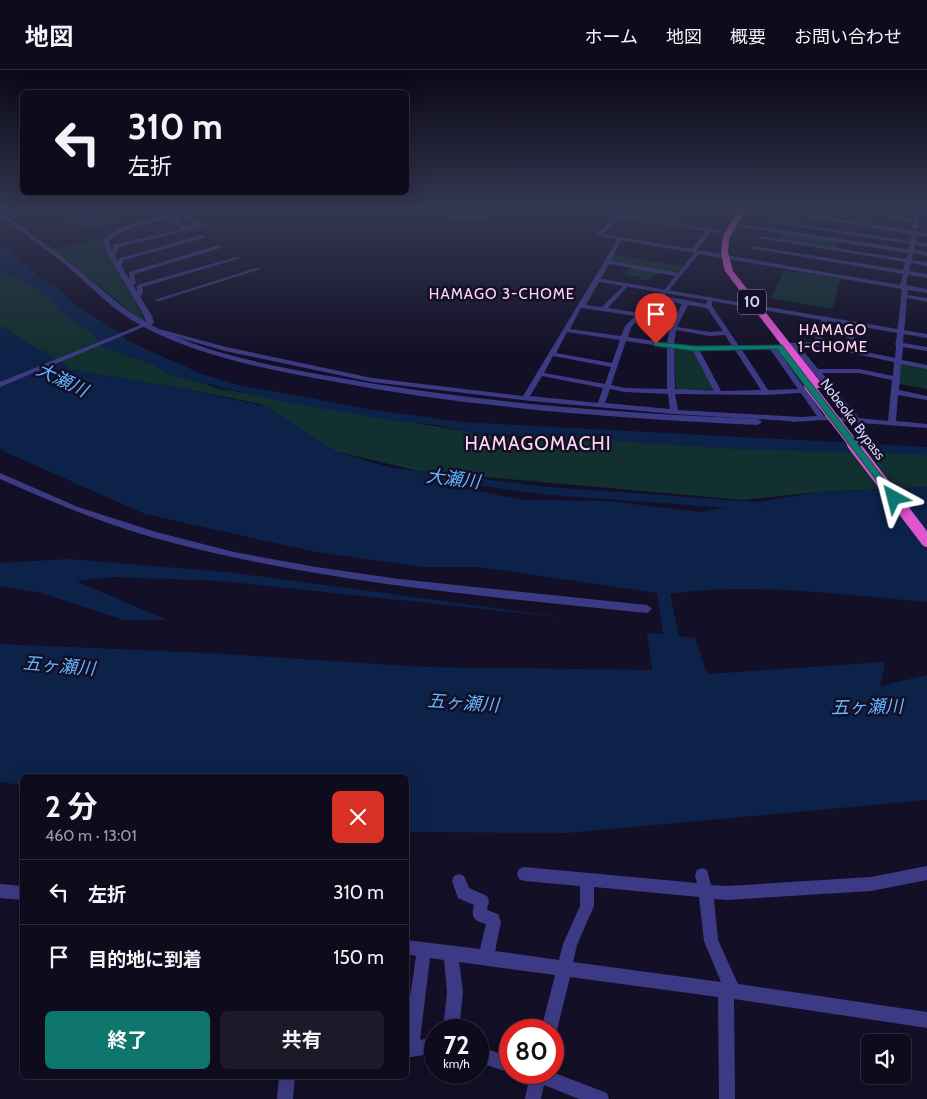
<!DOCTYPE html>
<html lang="ja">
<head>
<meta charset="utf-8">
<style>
	:root { --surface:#0e0b1c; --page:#1c1929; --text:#f1f3f6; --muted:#9b9ba3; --line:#2e2b3b; --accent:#0f766e }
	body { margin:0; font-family:Cabin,"Noto Sans JP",sans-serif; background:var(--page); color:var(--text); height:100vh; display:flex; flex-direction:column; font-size:19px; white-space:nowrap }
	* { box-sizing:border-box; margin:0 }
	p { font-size:16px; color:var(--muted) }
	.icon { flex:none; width:28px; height:28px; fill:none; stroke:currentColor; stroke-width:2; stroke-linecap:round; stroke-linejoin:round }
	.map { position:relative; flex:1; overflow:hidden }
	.details { position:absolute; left:20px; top:704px; width:389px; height:305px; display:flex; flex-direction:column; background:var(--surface); border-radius:8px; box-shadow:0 5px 20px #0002,0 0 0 1px var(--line) }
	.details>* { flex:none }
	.guide { position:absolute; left:20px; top:20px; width:389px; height:105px; border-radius:8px; box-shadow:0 5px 20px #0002,0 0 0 1px var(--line); background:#0e0b1c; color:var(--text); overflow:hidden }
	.tools { position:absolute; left:861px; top:964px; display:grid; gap:10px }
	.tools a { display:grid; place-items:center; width:50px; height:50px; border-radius:8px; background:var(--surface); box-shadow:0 5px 20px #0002,0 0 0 1px var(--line); font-size:25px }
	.speed { position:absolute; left:424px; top:949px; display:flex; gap:10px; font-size:25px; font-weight:700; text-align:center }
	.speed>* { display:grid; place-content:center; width:65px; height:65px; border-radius:50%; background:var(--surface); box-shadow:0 5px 20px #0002,0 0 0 1px var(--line); line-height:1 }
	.speed small { font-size:12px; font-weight:400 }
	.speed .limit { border:8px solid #d22; background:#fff; color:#111 }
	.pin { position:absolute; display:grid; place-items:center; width:42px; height:42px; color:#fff; margin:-51px -21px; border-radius:50% 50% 50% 0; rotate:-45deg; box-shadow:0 0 5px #0007 }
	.pin .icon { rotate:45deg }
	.me { position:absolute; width:55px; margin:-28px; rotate:322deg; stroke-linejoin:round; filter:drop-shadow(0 0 4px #0008) }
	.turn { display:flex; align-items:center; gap:18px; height:105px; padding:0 25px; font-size:22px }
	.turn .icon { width:65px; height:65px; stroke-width:2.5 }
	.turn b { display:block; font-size:35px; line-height:42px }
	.round { display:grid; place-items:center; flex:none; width:52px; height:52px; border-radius:8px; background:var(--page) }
	.summary { display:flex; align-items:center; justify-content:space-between; height:85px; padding:0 25px }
	h1 { font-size:30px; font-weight:700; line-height:38px }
	.cta { display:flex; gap:10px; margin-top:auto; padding:10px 25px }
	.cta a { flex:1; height:58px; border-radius:8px; background:var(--accent); color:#fff; font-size:20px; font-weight:700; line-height:58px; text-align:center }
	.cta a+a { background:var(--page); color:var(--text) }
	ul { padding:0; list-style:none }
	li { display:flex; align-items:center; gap:15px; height:65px; padding:0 25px; border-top:1px solid var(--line) }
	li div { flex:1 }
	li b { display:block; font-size:19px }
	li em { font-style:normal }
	header { display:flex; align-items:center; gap:30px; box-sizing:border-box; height:70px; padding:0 25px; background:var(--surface); border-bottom:1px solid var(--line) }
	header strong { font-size:24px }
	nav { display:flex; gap:28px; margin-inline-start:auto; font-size:18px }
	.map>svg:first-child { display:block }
	.green { fill:#12302f }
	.water { fill:#0c2248 }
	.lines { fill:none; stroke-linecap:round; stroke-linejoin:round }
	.stream { stroke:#0c2248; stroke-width:1 }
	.river { fill:#0c2248; fill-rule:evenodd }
	.minor { fill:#3d3a85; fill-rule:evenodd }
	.tertiary { fill:#3d3a85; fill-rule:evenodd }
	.trunk { fill:#e055d1; fill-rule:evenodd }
	.trunk-bridge-far1 { stroke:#e055d1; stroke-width:10 }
	.trunk-bridge { stroke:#e055d1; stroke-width:12 }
	.route { fill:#0f766e; stroke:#0a4d48 }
	.labels { text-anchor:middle; stroke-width:5; stroke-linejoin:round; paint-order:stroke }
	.far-street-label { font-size:14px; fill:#d9d4ff; stroke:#130f26 }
	.far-neighbourhood-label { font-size:15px; letter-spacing:1px; fill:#ffd6f0; stroke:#130f26 }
	.shield { fill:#130f26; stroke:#9e99be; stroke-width:1 }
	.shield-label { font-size:15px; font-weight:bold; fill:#d9d4ff }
	.water-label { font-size:18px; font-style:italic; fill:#62b6ff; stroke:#130f26 }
	.quarter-label { font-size:19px; letter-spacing:1px; fill:#ffd6f0; stroke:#130f26 }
</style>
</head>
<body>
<header>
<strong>地図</strong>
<nav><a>ホーム</a><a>地図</a><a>概要</a><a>お問い合わせ</a></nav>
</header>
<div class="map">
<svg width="927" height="1029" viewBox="0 0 927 1029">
	<rect width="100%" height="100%" fill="#130f26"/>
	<g class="green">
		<path d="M 781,162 L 838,171 L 835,179 L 776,170 Z"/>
		<path d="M 105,167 L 102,173 L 145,250 L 142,251 L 54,179 Z"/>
		<path d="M 614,185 L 683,196 L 677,203 L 610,192 Z"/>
		<path d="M 633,197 L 659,202 C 653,208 646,212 637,209 L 641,207 L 639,206 L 630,207 L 623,204 Z"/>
		<path d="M 785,200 L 841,209 L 832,239 L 770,228 Z"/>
		<path d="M 6,202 L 38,220 L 96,266 L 98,275 L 155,295 L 166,304 L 189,308 L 238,326 L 219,318 C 290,333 362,344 434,356 C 475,363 541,376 581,369 L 927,384 L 927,417 L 818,422 L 743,430 L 418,401 L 335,381 L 260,334 L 181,318 L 72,300 L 0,256 L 0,205 Z"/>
		<path d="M 674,278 L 694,280 L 714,321 L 676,320 Z"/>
		<path d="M 899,293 L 927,297 L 927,319 L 899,314 Z"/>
	</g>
	<g class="water">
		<path d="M 51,141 L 98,141 L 123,149 L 94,159 L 44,143 Z"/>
		<path d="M 0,172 L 45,211 L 54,214 L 77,236 L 117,261 L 128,271 L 202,304 L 239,315 L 374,340 L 463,352 L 927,377 L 927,385 L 737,379 L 581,369 L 562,372 L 538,368 L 469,362 L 437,355 L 395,351 L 279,331 L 166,304 L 155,295 L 98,275 L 96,266 L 68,247 L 38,220 L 11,204 L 6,202 L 0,205 Z"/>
		<path d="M 0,256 L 72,300 L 181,318 L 268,337 L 335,381 L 451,416 L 525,430 L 608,431 L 699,442 L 818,422 L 927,417 L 927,532 C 845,525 752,512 670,524 L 679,566 L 695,568 L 707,604 L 885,592 L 880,616 L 927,605 L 927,730 L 567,763 L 406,762 L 406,706 L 22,706 L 22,715 L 0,712 L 0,574 L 209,583 L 426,597 L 652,600 L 647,563 L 663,564 L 657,523 L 479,497 L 423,497 L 315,482 L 145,444 L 5,382 L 0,378 Z"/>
		<path d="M 68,489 L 227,502 L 570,548 L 220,511 L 113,507 L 76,511 L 167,550 L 124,550 L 41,523 L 0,516 L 0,493 Z"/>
	</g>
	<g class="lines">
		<path class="stream" d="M 274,141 L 354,147 L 403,146"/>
		<path class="river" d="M 392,398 L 549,417 L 759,432 L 765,436 L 759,440 L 549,425 L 388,403 L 388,399 Z"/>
		<g class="minor">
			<path d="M 180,141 L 184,141 L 204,156 L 119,177 L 117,183 L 111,186 L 108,184 L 112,181 L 114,175 L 182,159 L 168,148 L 144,155 L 141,153 ZM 181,144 L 196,155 L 185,156 L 173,146 Z"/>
			<path d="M 451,141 L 455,141 L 456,144 L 582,141 L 602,141 L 619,144 L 622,141 L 627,141 L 624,145 L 722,161 L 722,163 L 711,162 L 697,180 L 900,215 L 903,204 L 750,178 L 753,176 L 903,200 L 905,192 L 757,168 L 760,166 L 906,189 L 908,183 L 729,155 L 732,153 L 908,179 L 910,174 L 768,152 L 771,150 L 910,171 L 913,162 L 917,162 L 916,172 L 927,173 L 927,177 L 915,175 L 914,180 L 927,182 L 927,186 L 913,183 L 912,190 L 927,192 L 927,196 L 911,193 L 909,201 L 927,204 L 927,208 L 908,205 L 906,215 L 927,219 L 927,223 L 908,220 L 907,225 L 927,228 L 927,232 L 907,228 L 903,273 L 927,277 L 927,281 L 903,277 L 902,290 L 927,295 L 927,299 L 901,294 L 899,320 L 927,326 L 927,330 L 898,325 L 896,351 L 927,354 L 927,358 L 822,350 L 793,352 L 790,351 L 674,344 L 531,331 L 372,312 L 225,281 L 156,261 L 159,259 L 226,277 L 372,308 L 523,326 L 616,172 L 616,169 L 596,165 L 616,146 L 599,143 L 453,148 L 450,146 ZM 621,147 L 706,161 L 692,179 L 603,164 ZM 621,170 L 694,183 L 678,203 L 611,191 ZM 699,184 L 902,219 L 896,272 L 895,274 L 896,276 L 895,288 L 852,279 L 856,253 L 853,251 L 850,253 L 845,278 L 821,273 L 828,248 L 825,246 L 822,248 L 814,272 L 790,273 L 787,275 L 793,277 L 850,348 L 824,346 L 777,279 L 781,278 L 781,276 L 739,276 L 712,236 L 712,227 L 708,227 L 706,234 L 664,226 ZM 609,194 L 675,206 L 666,218 L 639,243 L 608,238 L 628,216 L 628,214 L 626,213 L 602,237 L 586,235 ZM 661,229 L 682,234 L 670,258 L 667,273 L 628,267 L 631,257 ZM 688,235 L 707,238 L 723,261 L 710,262 L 677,257 ZM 581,238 L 582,238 L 635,246 L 625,256 L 621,266 L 570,259 ZM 676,260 L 710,266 L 725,265 L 732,276 L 696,277 L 674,274 ZM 567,262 L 620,270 L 612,293 L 556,283 ZM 626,271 L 667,277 L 667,319 L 625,318 L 611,315 ZM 817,276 L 894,292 L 893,306 L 859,299 L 818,299 L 800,277 ZM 674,278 L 693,281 L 714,321 L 675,319 ZM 770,279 L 798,319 L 768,320 L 742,280 ZM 735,280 L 761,320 L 721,321 L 700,281 ZM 553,286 L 611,297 L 605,314 L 544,303 ZM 822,303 L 859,303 L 892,310 L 888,351 L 859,348 ZM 542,306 L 603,318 L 598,333 L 530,326 ZM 610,319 L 625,322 L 668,324 L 670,339 L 605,333 ZM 801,323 L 817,346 L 801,347 L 678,340 L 675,324 L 767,325 Z"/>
			<path d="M 705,141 L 715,141 L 733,145 L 730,147 Z"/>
			<path d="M 817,141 L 822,141 L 817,148 L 813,148 Z"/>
			<path d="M 853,141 L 864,141 L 914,149 L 916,141 L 920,141 L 918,157 L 915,159 L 912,157 L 913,152 Z"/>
			<path d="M 202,165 L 205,167 L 204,168 L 124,190 L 120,197 L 115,196 L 120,188 Z"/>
			<path d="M 219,175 L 222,177 L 221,178 L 134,204 L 136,213 L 132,217 L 127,216 L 130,213 L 129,202 Z"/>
			<path d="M 236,187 L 241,188 L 142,217 L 143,223 L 139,228 L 134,227 L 137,223 L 137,215 Z"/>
			<path d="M 256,198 L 261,199 L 159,231 L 154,230 Z"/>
			<path d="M 143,254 L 148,255 L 0,317 L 0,312 Z"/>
			<path d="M 0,403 L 78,437 L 156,462 L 234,482 L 316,497 L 399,509 L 647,535 L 652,539 L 647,543 C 481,526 313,512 151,467 C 99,452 50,431 0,409 Z"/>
			<path d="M 927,796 L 927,810 L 871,821 L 727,830 L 714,829 L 718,870 L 738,914 L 927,942 L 927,958 L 734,929 L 735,1029 L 719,1029 L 718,927 L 570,907 L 557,960 L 555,966 L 552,967 L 552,960 L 541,960 L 555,905 L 459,892 L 463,922 L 459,960 L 443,960 L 447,922 L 444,890 L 430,888 L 420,970 L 435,967 L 435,983 L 406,988 L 406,954 L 416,886 L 406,884 L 406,870 L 480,879 L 486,854 C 473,851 471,847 474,835 L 458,828 L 452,811 L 454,806 L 459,804 L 464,806 L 469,818 L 487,826 L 489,831 L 487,840 L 498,844 L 501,852 L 495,881 L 559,890 L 563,874 L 580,836 L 580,816 L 524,811 L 519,809 L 517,804 L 519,799 L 524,797 L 697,813 L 695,805 L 697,800 L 702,798 L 707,800 L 711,815 L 727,816 L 871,807 ZM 594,817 L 699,827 L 704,871 L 721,912 L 573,892 L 577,875 L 594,836 Z"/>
			<path d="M 0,814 L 22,816 L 22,830 L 0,828 Z"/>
			<path d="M 478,976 L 510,987 L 510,1002 L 512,1002 L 510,1003 L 478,992 Z"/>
			<path d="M 523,1002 L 552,1002 L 607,1023 L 609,1029 L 579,1029 L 544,1015 L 541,1029 L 525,1029 L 529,1009 L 525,1008 Z"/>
			<path d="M 279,1006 L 295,1006 L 293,1029 L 277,1029 Z"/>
		</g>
		<g class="tertiary">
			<path d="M 0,141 L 62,186 L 124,238 L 146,252 L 144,246 L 106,181 L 103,171 C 114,156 154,147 173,141 L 181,141 L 120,163 L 109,171 L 112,181 L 152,246 L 154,253 L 151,255 C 206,284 269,295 329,306 C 471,332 614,343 758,349 L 762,352 L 758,355 C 615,348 472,338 331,311 C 267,299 200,287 142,256 C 114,241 91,217 67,196 C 48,180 26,166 6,150 L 0,145 Z"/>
			<path d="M 775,141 L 788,141 L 927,163 L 927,167 Z"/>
			<path d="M 596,208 L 927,264 L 927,268 L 594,211 L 594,209 Z"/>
		</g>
		<path class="trunk" d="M 739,141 L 745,141 L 729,169 L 728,182 L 733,201 L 822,314 L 822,318 L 814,318 L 725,201 C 717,173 722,164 739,141 Z"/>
		<path class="trunk-bridge-far1" d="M 809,316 L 854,375"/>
		<path class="trunk-bridge" d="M 853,374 L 927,471"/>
	</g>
	<linearGradient id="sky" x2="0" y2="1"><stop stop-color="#0a0815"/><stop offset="0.49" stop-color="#333752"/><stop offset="1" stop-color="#333752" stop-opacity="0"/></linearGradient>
	<rect width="927" height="285" fill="url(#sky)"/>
	<path class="route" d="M 656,272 L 696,276 L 782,275 L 899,428 L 891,430 L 777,279 L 696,281 L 654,276 L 654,273 Z"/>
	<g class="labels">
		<g class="far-street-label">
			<text transform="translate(853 349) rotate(53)" y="5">Nobeoka Bypass</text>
		</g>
		<g class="far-neighbourhood-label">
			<text x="502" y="229">HAMAGO 3-CHOME</text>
			<text x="833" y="265">HAMAGO<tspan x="833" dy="17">1-CHOME</tspan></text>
		</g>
		<rect class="shield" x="738" y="219.5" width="28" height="25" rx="4"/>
		<g class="shield-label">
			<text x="752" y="237">10</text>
		</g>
		<g class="water-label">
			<text transform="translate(62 310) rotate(26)" y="6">大瀬川</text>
			<text transform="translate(453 409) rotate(7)" y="6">大瀬川</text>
			<text transform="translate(59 596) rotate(5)" y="6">五ヶ瀬川</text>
			<text transform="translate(463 633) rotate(4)" y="6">五ヶ瀬川</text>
			<text transform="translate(867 637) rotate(-1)" y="6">五ヶ瀬川</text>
		</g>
		<g class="quarter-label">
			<text x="538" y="380">HAMAGOMACHI</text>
		</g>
	</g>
</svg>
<div class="tools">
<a><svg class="icon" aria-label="sound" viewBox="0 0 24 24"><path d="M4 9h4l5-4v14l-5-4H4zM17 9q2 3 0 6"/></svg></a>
</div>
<div class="speed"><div>72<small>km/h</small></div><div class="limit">80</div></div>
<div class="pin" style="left:656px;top:274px;background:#d93025"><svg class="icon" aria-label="arrive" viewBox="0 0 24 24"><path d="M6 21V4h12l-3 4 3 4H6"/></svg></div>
<svg class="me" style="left:894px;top:428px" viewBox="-20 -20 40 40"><path d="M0-17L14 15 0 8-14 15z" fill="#0f766e" stroke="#fff" stroke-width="4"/></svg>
<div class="guide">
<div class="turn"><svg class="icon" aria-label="left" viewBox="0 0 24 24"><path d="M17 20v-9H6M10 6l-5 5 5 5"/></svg><div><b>310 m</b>左折</div></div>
</div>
<section class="details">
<div class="summary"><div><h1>2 分</h1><p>460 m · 13:01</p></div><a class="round" style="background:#d93025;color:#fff"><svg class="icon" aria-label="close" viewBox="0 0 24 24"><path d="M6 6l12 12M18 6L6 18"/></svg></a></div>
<ul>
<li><svg class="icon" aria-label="left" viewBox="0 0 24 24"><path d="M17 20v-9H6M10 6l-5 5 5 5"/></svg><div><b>左折</b></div><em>310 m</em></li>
<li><svg class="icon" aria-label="arrive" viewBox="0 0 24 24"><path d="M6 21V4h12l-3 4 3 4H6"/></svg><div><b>目的地に到着</b></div><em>150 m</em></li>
</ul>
<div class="cta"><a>終了</a><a>共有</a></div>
</section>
</div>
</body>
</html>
